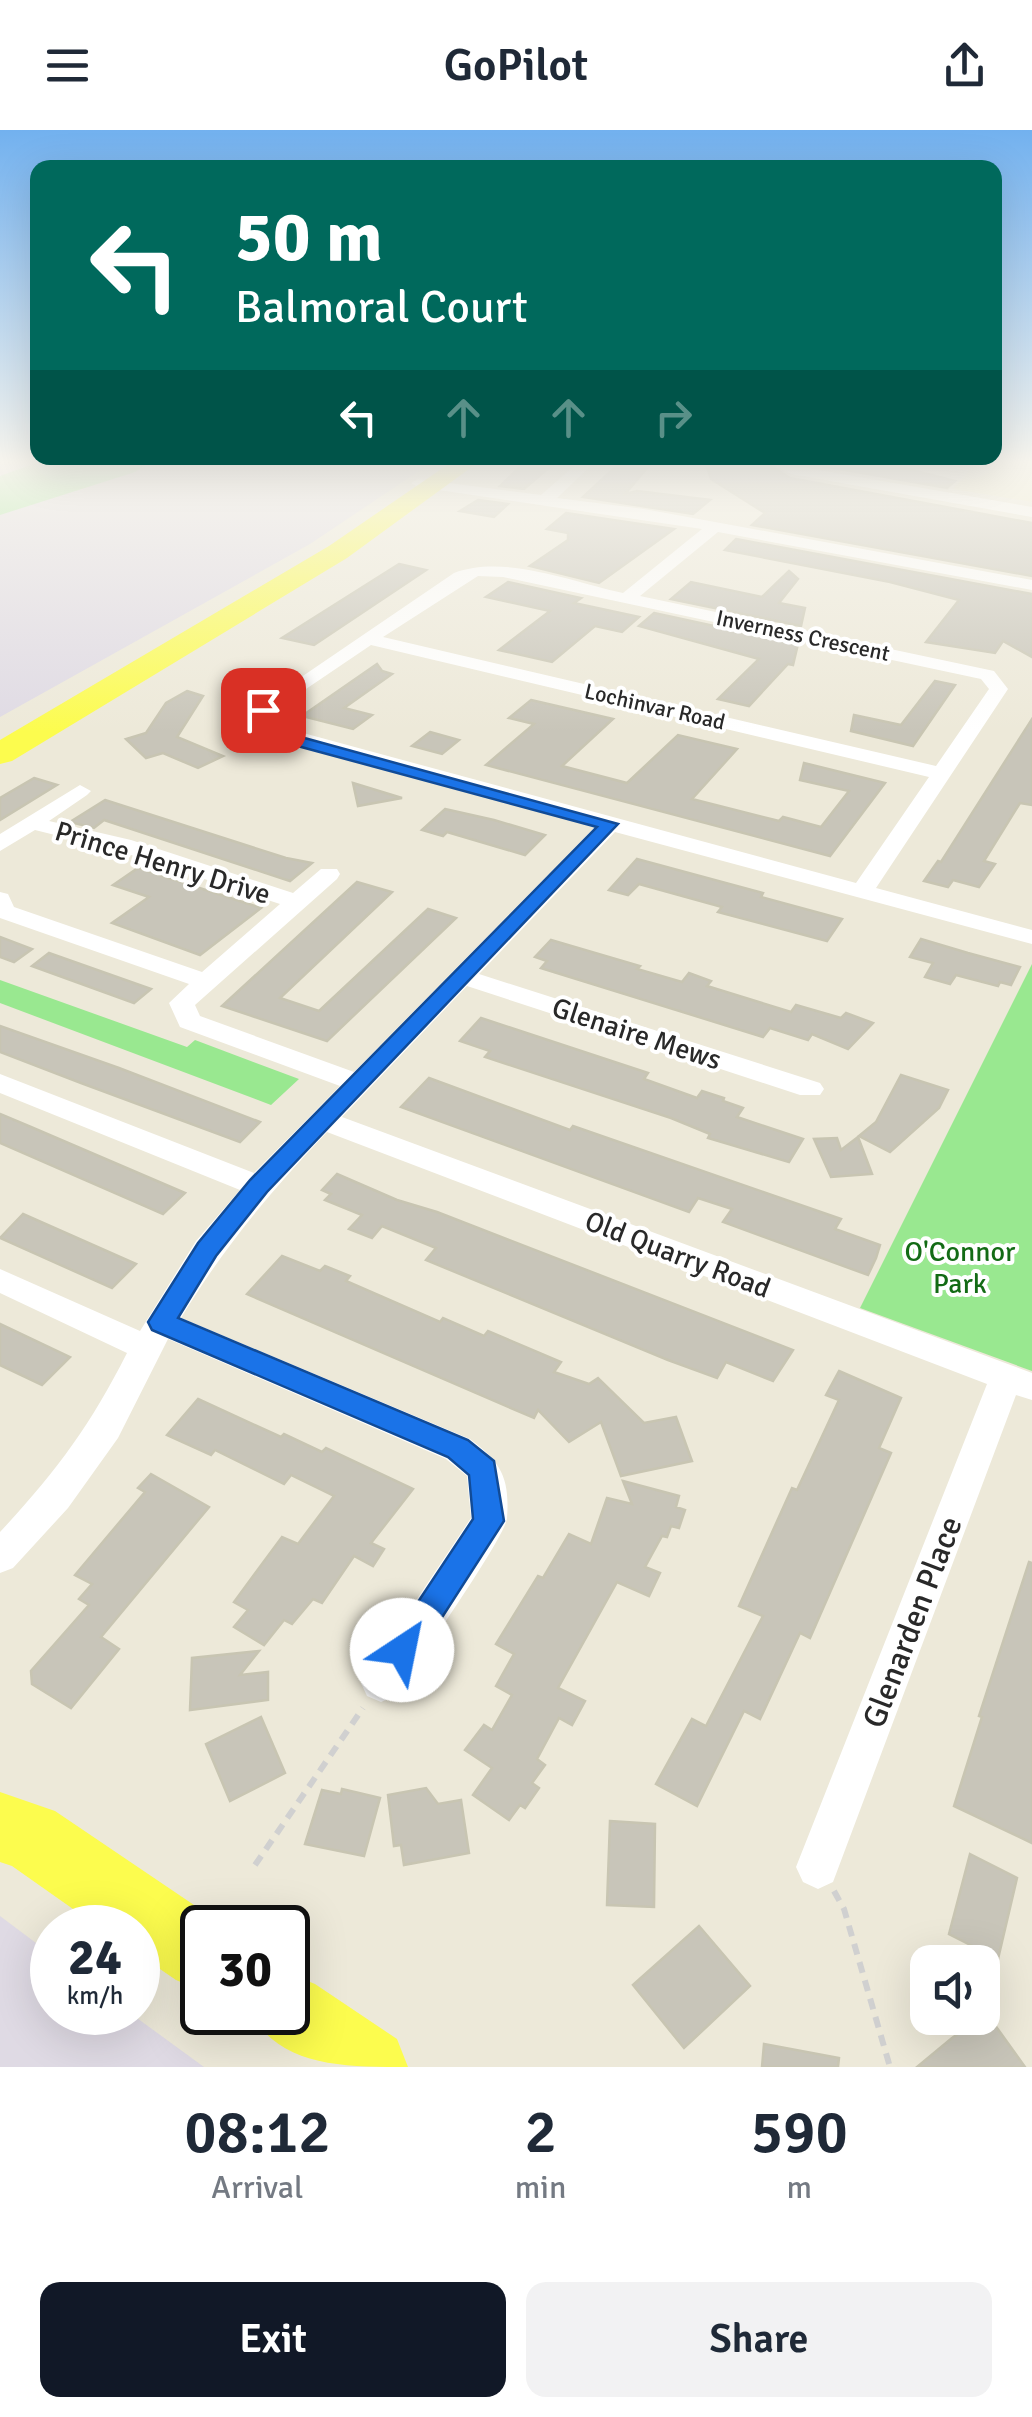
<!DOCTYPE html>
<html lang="en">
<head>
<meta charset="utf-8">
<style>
	:root { --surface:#fff; --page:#f2f2f3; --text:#1f2937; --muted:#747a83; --accent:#111827 }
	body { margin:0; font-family:Signika,sans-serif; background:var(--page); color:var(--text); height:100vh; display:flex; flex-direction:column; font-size:38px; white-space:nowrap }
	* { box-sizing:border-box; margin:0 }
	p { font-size:32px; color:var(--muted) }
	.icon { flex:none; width:55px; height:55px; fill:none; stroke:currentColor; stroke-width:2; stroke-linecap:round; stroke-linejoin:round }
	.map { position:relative; height:1937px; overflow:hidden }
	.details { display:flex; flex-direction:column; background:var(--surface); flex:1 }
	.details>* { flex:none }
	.top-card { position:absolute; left:30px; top:30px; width:972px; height:305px; border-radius:20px; box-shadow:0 10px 40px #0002; background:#00695c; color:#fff; overflow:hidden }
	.fabs { position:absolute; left:910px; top:1815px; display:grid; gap:20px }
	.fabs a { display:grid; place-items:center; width:90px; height:90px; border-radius:20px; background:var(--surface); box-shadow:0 10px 40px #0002; font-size:50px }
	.speed { position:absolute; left:30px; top:1775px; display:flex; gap:20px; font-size:50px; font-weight:700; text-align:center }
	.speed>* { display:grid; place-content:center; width:130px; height:130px; border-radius:50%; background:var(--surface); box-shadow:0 10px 40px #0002; line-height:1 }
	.speed small { font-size:25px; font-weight:400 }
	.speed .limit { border:5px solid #111; border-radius:15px; background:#fff; color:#111 }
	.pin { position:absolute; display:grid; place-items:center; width:85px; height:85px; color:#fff; margin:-42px; border-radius:20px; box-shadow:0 5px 15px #0006 }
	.me { position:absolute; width:110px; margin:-55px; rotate:34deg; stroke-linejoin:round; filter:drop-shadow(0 0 8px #0008) }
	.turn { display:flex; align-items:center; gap:35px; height:210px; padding:0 40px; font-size:45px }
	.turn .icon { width:130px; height:130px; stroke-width:2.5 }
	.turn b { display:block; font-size:70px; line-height:85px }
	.lanes { display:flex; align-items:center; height:95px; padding:0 40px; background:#0003; justify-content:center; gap:50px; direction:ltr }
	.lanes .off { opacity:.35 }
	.eta { display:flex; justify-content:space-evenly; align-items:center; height:170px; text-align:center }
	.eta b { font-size:60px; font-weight:600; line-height:70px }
	.primary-button { display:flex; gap:20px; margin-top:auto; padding:20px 40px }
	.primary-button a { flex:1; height:115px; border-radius:20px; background:var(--accent); color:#fff; font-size:40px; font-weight:600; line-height:115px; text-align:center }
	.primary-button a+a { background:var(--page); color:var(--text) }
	header { display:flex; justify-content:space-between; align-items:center; height:130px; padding:0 40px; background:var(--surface); font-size:45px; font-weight:600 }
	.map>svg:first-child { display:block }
	.industrial { fill:#dfdae4 }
	.education { fill:#f0ecc6 }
	.green { fill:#99e890 }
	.building { fill:#c8c5b9; stroke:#c8c5b2; stroke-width:2.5 }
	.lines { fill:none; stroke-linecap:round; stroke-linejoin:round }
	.path { stroke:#d0d0d0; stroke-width:6; stroke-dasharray:11 8; stroke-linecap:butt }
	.minor { fill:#fff; fill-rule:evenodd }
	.primary { fill:#fcfc4e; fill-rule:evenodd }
	.route { fill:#1a73e8; stroke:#114b97; stroke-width:2.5 }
	.labels { text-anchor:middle; stroke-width:8; stroke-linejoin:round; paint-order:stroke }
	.far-street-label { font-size:22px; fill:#292929; stroke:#fff }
	.street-label { font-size:28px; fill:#292929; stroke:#fff }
	.park-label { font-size:28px; fill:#136b15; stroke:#fff }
	.near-street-label { font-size:32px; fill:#292929; stroke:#fff }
</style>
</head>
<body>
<header><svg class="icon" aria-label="menu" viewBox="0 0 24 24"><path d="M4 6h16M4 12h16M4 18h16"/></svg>GoPilot<svg class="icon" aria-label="share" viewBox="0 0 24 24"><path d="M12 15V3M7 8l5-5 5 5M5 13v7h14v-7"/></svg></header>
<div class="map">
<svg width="1032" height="1937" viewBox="0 0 1032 1937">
	<rect width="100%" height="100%" fill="#ede9d9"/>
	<g class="industrial">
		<path d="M 0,331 L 434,331 L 310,414 L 0,587 Z"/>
		<path d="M 0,1786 L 52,1825 L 52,1882 L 130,1883 L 204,1937 L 0,1937 Z"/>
	</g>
	<path class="education" d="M 978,331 L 1032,331 L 1032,372 L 953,359 Z"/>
	<g class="green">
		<path d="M 41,331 L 151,331 L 135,342 L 0,385 L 0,346 Z"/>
		<path d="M 1032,834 L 1032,1241 L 860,1178 Z"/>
		<path d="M 0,850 L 187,917 L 195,910 L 299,949 L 271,975 L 0,873 Z"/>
	</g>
	<g class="building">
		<path d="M 526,331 L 557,331 L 524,359 L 500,356 Z"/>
		<path d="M 622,331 L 653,331 L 625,364 L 637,361 L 710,370 L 693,384 L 583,367 Z"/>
		<path d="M 705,331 L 763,331 L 790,348 L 1032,393 L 1032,446 L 752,395 L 765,383 L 711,349 Z"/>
		<path d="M 794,331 L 876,331 L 955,351 L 947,358 Z"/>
		<path d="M 478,370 L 508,374 L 494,387 L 460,381 Z"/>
		<path d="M 566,383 L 674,399 L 599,453 L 530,436 L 568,410 L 568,403 L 547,399 Z"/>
		<path d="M 736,409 L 1032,464 L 1032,527 L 1003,511 L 995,523 L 926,512 L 959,470 L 890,452 L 725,420 Z"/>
		<path d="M 399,434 L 426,440 L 314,515 L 282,508 Z"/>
		<path d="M 789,441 L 798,449 L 779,473 L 805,478 L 801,496 L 671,469 L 691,452 L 762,467 Z"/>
		<path d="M 508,452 L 581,468 L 574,473 L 639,487 L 622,502 L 595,496 L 552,532 L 499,520 L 550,481 L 486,467 Z"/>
		<path d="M 654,483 L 798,514 L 793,535 L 788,534 L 749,576 L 718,569 L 759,529 L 639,496 Z"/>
		<path d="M 377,534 L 382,541 L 392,544 L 344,578 L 372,585 L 353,599 L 302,586 Z"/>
		<path d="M 935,551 L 955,555 L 913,616 L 851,601 L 854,585 L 901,595 Z"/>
		<path d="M 187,561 L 203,566 L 177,607 L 223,626 L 198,638 L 163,623 L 146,628 L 126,609 L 146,603 L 166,573 Z"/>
		<path d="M 531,570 L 613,589 L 562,636 L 627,653 L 678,605 L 737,619 L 692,669 L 779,691 L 783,687 L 821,697 L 849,661 L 800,650 L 804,633 L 885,653 L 830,726 L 486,635 L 534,594 L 509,588 Z"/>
		<path d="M 1032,589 L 1032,675 L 1020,673 L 984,731 L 995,734 L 979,757 L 953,750 L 948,757 L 924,751 L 938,731 L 941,732 Z"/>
		<path d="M 430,602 L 459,610 L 442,624 L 412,616 Z"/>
		<path d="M 34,648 L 57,655 L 0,690 L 0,668 Z"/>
		<path d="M 353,653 L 402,668 L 358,676 Z"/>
		<path d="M 105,670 L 286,728 L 312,733 L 290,751 L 104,690 L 94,698 L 70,692 Z"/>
		<path d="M 445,679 L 494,690 L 545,705 L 525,725 L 447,702 L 443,706 L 422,700 Z"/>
		<path d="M 637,729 L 763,763 L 761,767 L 842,789 L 827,811 L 718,782 L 722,777 L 639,754 L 628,765 L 609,760 Z"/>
		<path d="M 138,738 L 261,778 L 200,825 L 112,793 L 149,767 L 113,755 Z"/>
		<path d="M 357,752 L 392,762 L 280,868 L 319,881 L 428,779 L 456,788 L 327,911 L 222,876 Z"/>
		<path d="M 0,807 L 32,819 L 14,832 L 0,827 Z"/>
		<path d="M 921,809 L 968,823 L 1020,837 L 1011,855 L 1000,852 L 998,856 L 956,845 L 950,854 L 925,847 L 933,833 L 910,827 Z"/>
		<path d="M 551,810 L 640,836 L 637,839 L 682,852 L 689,843 L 711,851 L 707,856 L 791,882 L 796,875 L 841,888 L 846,883 L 873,893 L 848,919 L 812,904 L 808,910 L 770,898 L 763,907 L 541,838 L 547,831 L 535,827 Z"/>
		<path d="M 49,823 L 151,859 L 134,873 L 32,836 Z"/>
		<path d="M 481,888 L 648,943 L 644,949 L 697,968 L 702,961 L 724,968 L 723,971 L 743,978 L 737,987 L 803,1009 L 789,1032 L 708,1008 L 710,1004 L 671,988 L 485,927 L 490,921 L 460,911 Z"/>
		<path d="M 0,896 L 119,938 L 260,992 L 240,1012 L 81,953 L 0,922 Z"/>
		<path d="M 901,945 L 948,960 L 939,978 L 890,1022 L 859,1006 L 876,992 Z"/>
		<path d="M 429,948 L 570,1000 L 573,996 L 841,1089 L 835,1099 L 880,1115 L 876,1128 L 868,1145 L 723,1092 L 732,1079 L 698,1068 L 689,1082 L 401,977 Z"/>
		<path d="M 0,984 L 31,997 L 185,1063 L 163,1084 L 0,1013 Z"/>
		<path d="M 858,1007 L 872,1044 L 831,1047 L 814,1009 L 837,1008 L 841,1020 Z"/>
		<path d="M 337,1044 L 397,1070 L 437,1082 L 793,1220 L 773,1251 L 726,1232 L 717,1248 L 668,1230 L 426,1130 L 436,1118 L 382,1096 L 372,1108 L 349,1099 L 362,1085 L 325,1070 L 331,1064 L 322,1060 Z"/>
		<path d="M 23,1084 L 136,1134 L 112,1158 L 0,1108 Z"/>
		<path d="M 282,1126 L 320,1141 L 325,1136 L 350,1146 L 346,1151 L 440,1192 L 443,1188 L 484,1206 L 488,1201 L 561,1232 L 554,1242 L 589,1254 L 598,1248 L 644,1293 L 676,1287 L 692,1331 L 621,1346 L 601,1292 L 569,1312 L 538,1280 L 534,1288 L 247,1164 Z"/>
		<path d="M 0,1194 L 70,1227 L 42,1255 L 0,1235 Z"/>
		<path d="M 839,1241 L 901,1268 L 879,1318 L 891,1323 L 810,1508 L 800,1503 L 760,1589 L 744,1581 L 697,1676 L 656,1654 L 692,1589 L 706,1596 L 763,1486 L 739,1476 L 792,1358 L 797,1360 L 839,1270 L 826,1265 Z"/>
		<path d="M 198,1269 L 281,1307 L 284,1304 L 322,1322 L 326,1318 L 413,1359 L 371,1413 L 384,1419 L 373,1436 L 354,1426 L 322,1473 L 313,1469 L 292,1494 L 284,1490 L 264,1515 L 234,1497 L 248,1480 L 234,1472 L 282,1407 L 298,1414 L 334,1366 L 291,1345 L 284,1354 L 215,1320 L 211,1325 L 167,1305 Z"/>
		<path d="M 151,1344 L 209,1377 L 101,1507 L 119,1519 L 71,1578 L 32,1554 L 31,1541 L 89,1475 L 79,1469 L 92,1454 L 75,1445 L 145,1362 L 138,1358 Z"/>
		<path d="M 623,1351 L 679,1366 L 676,1377 L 685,1380 L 679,1398 L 671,1396 L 667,1407 L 662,1406 L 645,1437 L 660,1443 L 649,1466 L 617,1452 L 558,1558 L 585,1571 L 572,1595 L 559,1588 L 537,1629 L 545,1635 L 532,1653 L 539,1658 L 525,1678 L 520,1675 L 509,1690 L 473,1665 L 492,1638 L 465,1620 L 484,1595 L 492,1600 L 512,1565 L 496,1556 L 514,1524 L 496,1514 L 538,1446 L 543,1448 L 569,1404 L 591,1414 L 607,1368 L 632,1374 Z"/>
		<path d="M 1029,1432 L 1032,1433 L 1032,1713 L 954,1676 L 982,1587 L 979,1586 Z"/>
		<path d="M 259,1521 L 240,1545 L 268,1542 L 268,1570 L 190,1580 L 192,1528 Z"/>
		<path d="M 261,1587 L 285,1643 L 230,1671 L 206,1614 Z"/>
		<path d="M 426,1658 L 438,1674 L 461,1670 L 469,1723 L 404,1735 L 401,1715 L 394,1716 L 388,1665 Z"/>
		<path d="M 342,1659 L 380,1668 L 364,1726 L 305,1714 L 322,1660 L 341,1664 Z"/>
		<path d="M 610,1691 L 655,1694 L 654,1777 L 607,1775 Z"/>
		<path d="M 970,1724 L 1017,1748 L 998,1829 L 949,1804 Z"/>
		<path d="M 699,1796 L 750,1856 L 684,1918 L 633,1855 Z"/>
		<path d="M 987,1884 L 1025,1937 L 917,1937 L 952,1908 Z"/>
		<path d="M 764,1914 L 839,1928 L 838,1937 L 762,1937 Z"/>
	</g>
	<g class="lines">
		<g class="path">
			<path d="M 255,1735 L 363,1578"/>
			<path d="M 834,1761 L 844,1779 L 890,1937"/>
		</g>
		<g class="minor">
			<path d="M 580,331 L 596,331 L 557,368 L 644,379 L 1032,450 L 1032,460 L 718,402 L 640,466 L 994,541 L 1008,559 L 876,758 L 1032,800 L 1032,814 L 615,702 L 479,844 L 820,953 L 824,959 L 820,965 L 800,965 L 467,856 L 342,987 L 1032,1243 L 1032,1270 L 1016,1265 L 833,1752 L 818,1759 L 803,1752 L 796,1737 L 987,1254 L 327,1002 C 270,1062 224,1117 181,1188 L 470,1309 C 501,1332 510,1348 507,1388 C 506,1407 412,1540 395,1566 L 381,1572 L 367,1566 L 361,1553 L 471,1388 L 467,1346 L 446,1329 L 168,1209 L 118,1308 L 68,1378 L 13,1438 L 0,1443 L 0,1402 C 56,1342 90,1296 127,1223 L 0,1163 L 0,1139 L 140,1201 L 196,1111 L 240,1060 L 0,963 L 0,944 L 254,1043 L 340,956 L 180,897 L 169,873 L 189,854 L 0,788 L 0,762 L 8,764 L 14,777 L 202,842 L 280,774 L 119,721 L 35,700 L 0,721 L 0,704 L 80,655 L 91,661 L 87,665 L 49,691 L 131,710 L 293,763 L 321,739 L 337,739 L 340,744 L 337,749 L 195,875 L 200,886 L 354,942 L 595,697 L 267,608 L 250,597 L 253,580 L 454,443 C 505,424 572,452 623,463 L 702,399 L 418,357 L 411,353 L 418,349 L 541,365 ZM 478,446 L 503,447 L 981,549 L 989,559 L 936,636 L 383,507 ZM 371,515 L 929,647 L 856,753 L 270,594 L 272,582 Z"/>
			<path d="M 767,331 L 785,331 L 795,336 L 1032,377 L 1032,387 L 791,344 Z"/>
		</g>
		<g class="primary">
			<path d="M 453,331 L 480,331 L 347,428 L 12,631 L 0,634 L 0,610 L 329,416 Z"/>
			<path d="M 0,1662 L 55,1681 L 228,1798 L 202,1798 L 202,1861 L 176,1850 L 138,1824 L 138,1798 L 100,1798 L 12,1736 L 0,1732 Z"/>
			<path d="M 288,1843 L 315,1854 L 397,1909 L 408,1937 C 343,1937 280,1937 250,1882 L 288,1882 Z"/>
		</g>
	</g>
	<linearGradient id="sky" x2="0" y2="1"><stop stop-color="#72b1ef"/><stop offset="0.55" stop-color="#f7f5ee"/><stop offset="1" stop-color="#f7f5ee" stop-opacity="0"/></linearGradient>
	<rect width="1032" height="602" fill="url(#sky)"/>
	<path class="route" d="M 257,577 L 268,577 L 268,595 L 279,601 L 618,694 L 267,1062 L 216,1126 L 178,1188 L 468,1310 L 494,1331 L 504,1391 L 414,1531 L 402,1535 L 391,1531 L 386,1520 L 473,1389 L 469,1345 L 448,1327 L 152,1200 L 148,1192 L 198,1113 L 250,1050 L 597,697 L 268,608 L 252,598 Z"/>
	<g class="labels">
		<g class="far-street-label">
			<text transform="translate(803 505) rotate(12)" y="8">Inverness Crescent</text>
			<text transform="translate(655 576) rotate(13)" y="8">Lochinvar Road</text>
		</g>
		<g class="street-label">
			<text transform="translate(163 732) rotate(17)" y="10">Prince Henry Drive</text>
			<text transform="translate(637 903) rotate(18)" y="10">Glenaire Mews</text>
			<text transform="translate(678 1124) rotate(21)" y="10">Old Quarry Road</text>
		</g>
		<g class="park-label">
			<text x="960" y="1131">O'Connor<tspan x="960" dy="32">Park</tspan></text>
		</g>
		<g class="near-street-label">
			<text transform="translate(912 1492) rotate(-69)" y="11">Glenarden Place</text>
		</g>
	</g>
</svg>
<div class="fabs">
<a><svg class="icon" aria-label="sound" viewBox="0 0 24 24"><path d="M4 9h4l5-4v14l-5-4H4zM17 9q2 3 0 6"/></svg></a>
</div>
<div class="speed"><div>24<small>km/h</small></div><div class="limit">30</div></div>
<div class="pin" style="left:263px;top:580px;background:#d93025"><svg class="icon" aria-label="arrive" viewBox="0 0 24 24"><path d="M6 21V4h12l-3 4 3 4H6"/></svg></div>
<svg class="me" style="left:402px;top:1520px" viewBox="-20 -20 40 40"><circle r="19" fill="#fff"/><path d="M0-13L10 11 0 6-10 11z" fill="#1a73e8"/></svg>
<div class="top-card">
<div class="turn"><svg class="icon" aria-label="left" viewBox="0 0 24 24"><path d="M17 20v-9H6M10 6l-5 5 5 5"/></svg><div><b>50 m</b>Balmoral Court</div></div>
<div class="lanes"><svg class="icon" aria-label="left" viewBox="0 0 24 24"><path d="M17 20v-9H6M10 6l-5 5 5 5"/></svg><svg class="icon off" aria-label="ahead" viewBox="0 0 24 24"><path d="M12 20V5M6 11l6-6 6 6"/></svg><svg class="icon off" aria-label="ahead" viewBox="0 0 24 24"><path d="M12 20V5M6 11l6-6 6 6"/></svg><svg class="icon off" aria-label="right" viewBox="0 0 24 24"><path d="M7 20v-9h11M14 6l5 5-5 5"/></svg></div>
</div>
</div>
<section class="details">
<div class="eta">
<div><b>08:12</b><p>Arrival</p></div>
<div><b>2</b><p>min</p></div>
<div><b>590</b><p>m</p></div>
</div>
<div class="primary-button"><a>Exit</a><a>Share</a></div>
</section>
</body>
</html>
